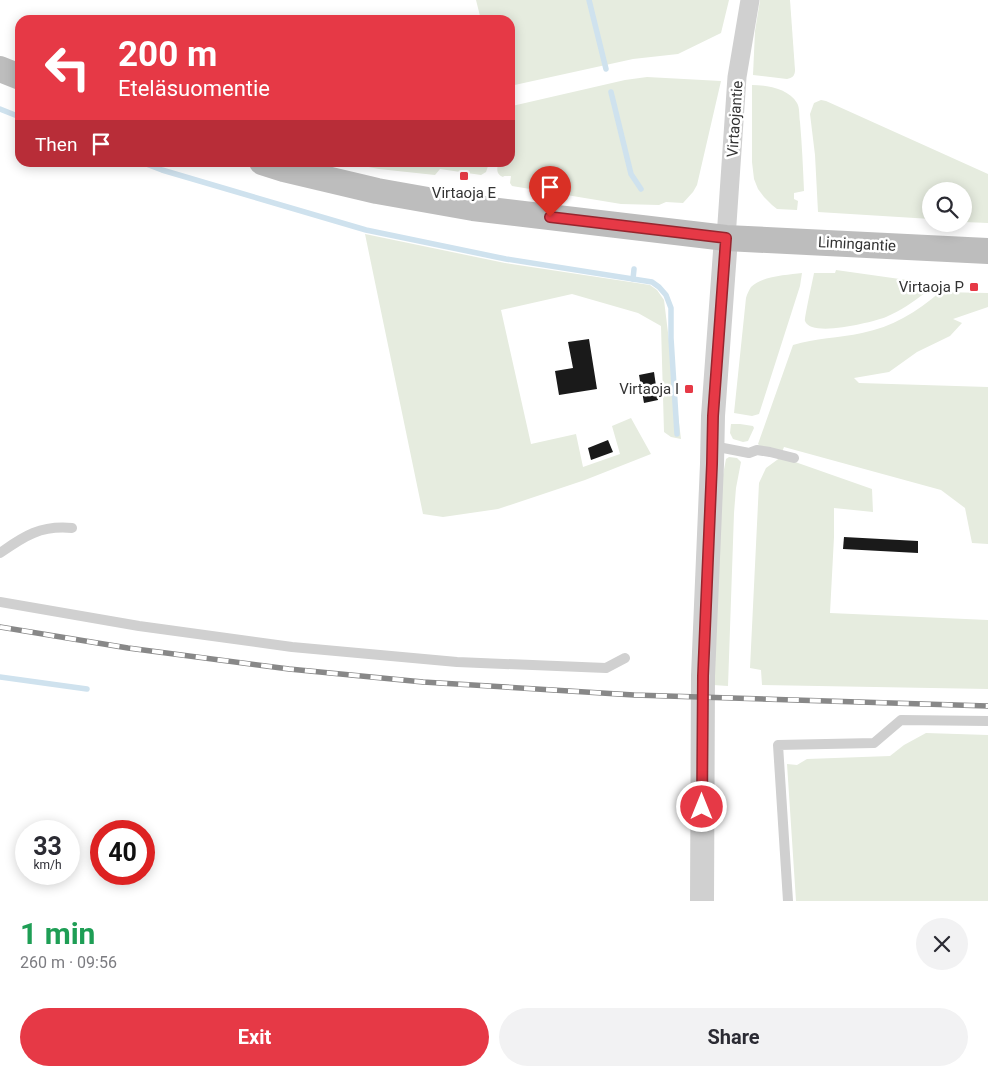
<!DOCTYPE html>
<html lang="en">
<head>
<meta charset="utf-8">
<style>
	:root { --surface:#fff; --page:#f2f2f3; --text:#2b2b33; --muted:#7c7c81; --accent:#e63946 }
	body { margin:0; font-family:Roboto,sans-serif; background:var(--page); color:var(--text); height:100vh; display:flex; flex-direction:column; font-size:19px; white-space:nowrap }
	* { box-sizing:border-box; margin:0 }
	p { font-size:16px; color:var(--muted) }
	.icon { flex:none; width:28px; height:28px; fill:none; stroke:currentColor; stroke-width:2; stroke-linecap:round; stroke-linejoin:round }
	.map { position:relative; height:901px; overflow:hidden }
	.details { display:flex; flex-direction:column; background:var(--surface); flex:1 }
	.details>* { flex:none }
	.top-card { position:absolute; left:15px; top:15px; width:500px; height:152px; border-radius:15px; box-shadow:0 2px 12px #0003; background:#e63946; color:#fff; overflow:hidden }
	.controls { position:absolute; left:922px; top:182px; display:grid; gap:10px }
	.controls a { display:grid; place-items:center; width:50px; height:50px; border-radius:50%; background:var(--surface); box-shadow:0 2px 12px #0003; font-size:25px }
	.speed { position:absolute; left:15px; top:820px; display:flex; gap:10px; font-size:25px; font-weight:700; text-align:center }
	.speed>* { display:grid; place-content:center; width:65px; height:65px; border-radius:50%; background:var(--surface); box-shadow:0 2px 12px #0003; line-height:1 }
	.speed small { font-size:12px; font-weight:400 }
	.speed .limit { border:8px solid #d22; background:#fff; color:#111 }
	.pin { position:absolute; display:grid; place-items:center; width:42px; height:42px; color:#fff; margin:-51px -21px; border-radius:50% 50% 50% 0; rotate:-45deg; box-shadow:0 0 5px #0007 }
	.pin .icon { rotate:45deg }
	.me { position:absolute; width:55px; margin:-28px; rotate:0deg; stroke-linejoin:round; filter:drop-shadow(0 0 4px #0008) }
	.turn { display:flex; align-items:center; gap:18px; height:105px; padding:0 20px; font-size:22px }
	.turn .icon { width:65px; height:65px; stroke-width:2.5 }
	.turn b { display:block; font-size:35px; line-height:42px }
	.then { display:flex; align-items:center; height:48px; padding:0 20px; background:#0003; gap:10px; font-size:19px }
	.round { display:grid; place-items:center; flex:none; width:52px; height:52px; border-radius:26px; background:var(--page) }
	.head { display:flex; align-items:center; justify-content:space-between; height:85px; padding:0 20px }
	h1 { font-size:30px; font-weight:700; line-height:38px; color:#1e9e55 }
	.action { display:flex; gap:10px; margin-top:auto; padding:10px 20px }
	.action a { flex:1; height:58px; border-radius:30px; background:var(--accent); color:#fff; font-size:20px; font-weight:700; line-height:58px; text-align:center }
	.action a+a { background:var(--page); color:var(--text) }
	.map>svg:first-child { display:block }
	.green { fill:#e6ecdf }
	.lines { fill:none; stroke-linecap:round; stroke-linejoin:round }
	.stream { stroke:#cfe2ee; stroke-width:5.5 }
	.building { fill:#1a1a1a }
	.service { stroke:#d0d0d0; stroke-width:10 }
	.minor { stroke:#d0d0d0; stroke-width:19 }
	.tertiary { stroke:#d0d0d0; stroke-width:24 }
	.secondary { stroke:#bdbdbd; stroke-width:26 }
	.rail-casing { stroke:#888; stroke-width:5.5 }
	.rail { stroke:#fff; stroke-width:4; stroke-dasharray:11; stroke-linecap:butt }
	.route-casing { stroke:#96252e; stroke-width:12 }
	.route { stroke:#e63946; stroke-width:9 }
	.poi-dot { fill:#e63946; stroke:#fff; stroke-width:2 }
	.labels { text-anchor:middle; stroke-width:5; stroke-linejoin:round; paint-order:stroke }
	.street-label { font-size:15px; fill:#333; stroke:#fff }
	.poi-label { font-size:15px; fill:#333; stroke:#fff; text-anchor:end }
</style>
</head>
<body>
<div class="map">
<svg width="988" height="901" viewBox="0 0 988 901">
	<rect width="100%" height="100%" fill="#fff"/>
	<g class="green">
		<path d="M 476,0 L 729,0 L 721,33 L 678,54 L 633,59 L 510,86 L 510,20 L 481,20 Z"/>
		<path d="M 760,0 L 790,0 L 795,70 C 795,76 792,78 787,79 L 753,75 L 755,31 Z"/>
		<path d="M 647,77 L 721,81 L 697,185 L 693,192 L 683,203 L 666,202 L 659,205 L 621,204 L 512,186 L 510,183 L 511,176 L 504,176 L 503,177 C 496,174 497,169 498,163 L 510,162 L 510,111 L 512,106 L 625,80 Z"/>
		<path d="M 752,85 C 767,85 789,89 797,103 C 800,108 799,116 800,122 C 802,145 803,168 804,191 L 794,193 L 794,199 L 798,201 L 797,210 L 777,209 L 772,205 L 764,197 L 758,189 L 754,179 L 752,162 Z"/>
		<path d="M 821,100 L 826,101 L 988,174 L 988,223 L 964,222 L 964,191 L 931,191 L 931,219 L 818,212 L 815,155 L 810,114 L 814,103 Z"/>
		<path d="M 348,163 L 489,163 L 486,172 L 481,175 L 440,169 L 435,175 L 379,169 Z"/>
		<path d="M 365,234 L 505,263 L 650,285 L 657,290 L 664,300 L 681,439 L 671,437 L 664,432 L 661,326 L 638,313 L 572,294 L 501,310 L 531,444 L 576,434 L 583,467 L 620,454 L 612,426 L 631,418 L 651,454 L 585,480 L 498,509 L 443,517 L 423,514 Z"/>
		<path d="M 836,270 L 921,282 L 924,286 L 925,293 C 913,302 900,311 886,317 C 873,322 811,338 805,321 C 804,319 813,279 814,273 L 835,273 Z"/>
		<path d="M 802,273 L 800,286 L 759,414 L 752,416 L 734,413 L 746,298 C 747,294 749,290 751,287 C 762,276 787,275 802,273 Z"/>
		<path d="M 940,292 L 988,293 L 988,307 L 953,319 L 962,323 L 950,336 L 917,352 L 889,372 L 854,378 L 859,383 L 988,387 L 988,544 L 972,543 L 965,508 L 941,490 L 784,447 L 782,452 L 761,447 L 758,444 L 793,345 C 815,338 839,338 862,333 C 892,327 917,312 940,292 Z"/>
		<path d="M 731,424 L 740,424 L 753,426 L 754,428 L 748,441 L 743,442 L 733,439 L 730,433 Z"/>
		<path d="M 729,457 L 737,458 L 741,462 L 736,488 L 734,513 L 728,686 L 713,685 L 722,480 L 726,459 Z"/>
		<path d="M 781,457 L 872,489 L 873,512 L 834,508 L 834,537 L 830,613 L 988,620 L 988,689 L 762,685 L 761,670 L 750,668 L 759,483 L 766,468 Z"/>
		<path d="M 926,733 L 988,735 L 988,901 L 796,901 L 787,764 L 797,765 L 807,759 L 890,756 L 904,745 Z"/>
	</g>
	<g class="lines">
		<g class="stream">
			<path d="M 589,0 L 606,69"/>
			<path d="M 611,92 L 631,174 L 641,189"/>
			<path d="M 0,109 L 20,117"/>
			<path d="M 141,162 L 162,170 L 366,230 L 506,259 L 652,282 L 659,287 L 666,295 L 671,308 L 671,338 L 677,434"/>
			<path d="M 633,279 L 634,269"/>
			<path d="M 0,677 L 87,689"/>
		</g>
	</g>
	<g class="building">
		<path d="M 589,339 L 597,389 L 559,395 L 555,371 L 573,368 L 568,342 Z"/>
		<path d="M 654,372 L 658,400 L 644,403 L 639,375 Z"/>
		<path d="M 608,440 L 613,452 L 591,460 L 588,448 Z"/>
		<path d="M 844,537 L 918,541 L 918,553 L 843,549 Z"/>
	</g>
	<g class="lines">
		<g class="service">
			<path d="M 713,446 L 749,453 L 757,450 L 770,452 L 794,458"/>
			<path d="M 0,553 C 24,536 41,525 72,528"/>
			<path d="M 0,602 L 139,626 L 292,647 L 457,662 L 606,668 L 625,658"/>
			<path d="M 788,901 L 778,745 L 874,743 L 901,720 L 988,721"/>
		</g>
		<path class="minor" d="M 726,238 L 737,77 L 750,0"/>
		<path class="tertiary" d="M 702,901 L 703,676 L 712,464 L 713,416 L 726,238"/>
		<g class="secondary">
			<path d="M 0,69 L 20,77"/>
			<path d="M 262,162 L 284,169 L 377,191 L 473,208 L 726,238 L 988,251"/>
		</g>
		<defs>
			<path id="rail" d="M 0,627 L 128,648 L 289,669 L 423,682 L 634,695 L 988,706"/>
		</defs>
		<use href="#rail" class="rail-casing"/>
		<use href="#rail" class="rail"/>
	</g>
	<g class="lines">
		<defs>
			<path id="route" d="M 550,217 L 726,238 L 713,416 L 712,464 L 703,676 L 702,807"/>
		</defs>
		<use href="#route" class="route-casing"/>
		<use href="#route" class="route"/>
	</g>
	<g class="poi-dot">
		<rect x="459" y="171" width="10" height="10" rx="2.5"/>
		<rect x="969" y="282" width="10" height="10" rx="2.5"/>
		<rect x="684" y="384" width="10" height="10" rx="2.5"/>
	</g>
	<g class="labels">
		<g class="street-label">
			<text transform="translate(735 119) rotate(-86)" y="5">Virtaojantie</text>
			<text transform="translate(857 244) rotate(3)" y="5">Limingantie</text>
		</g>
		<g class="poi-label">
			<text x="464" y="198" text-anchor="middle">Virtaoja E</text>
			<text x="964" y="292">Virtaoja P</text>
			<text x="679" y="394">Virtaoja I</text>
		</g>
	</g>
</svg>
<div class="controls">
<a><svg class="icon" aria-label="search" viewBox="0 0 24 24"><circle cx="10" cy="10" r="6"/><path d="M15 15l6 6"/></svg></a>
</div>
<div class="speed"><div>33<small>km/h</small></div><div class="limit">40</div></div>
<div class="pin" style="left:550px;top:217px;background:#d93025"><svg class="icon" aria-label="arrive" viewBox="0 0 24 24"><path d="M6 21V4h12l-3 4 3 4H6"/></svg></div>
<svg class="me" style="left:702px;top:807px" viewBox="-20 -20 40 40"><circle r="17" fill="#e63946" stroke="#fff" stroke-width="3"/><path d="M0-11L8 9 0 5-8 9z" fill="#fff"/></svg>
<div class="top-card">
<div class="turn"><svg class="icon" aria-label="left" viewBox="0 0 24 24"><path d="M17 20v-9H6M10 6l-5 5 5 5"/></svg><div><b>200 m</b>Eteläsuomentie</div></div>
<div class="then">Then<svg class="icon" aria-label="arrive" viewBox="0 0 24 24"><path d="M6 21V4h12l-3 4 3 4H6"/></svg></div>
</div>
</div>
<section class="details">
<div class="head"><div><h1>1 min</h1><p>260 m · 09:56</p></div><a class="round"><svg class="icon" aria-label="close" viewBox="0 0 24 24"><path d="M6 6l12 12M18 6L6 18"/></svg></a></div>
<div class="action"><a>Exit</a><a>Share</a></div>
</section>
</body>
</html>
